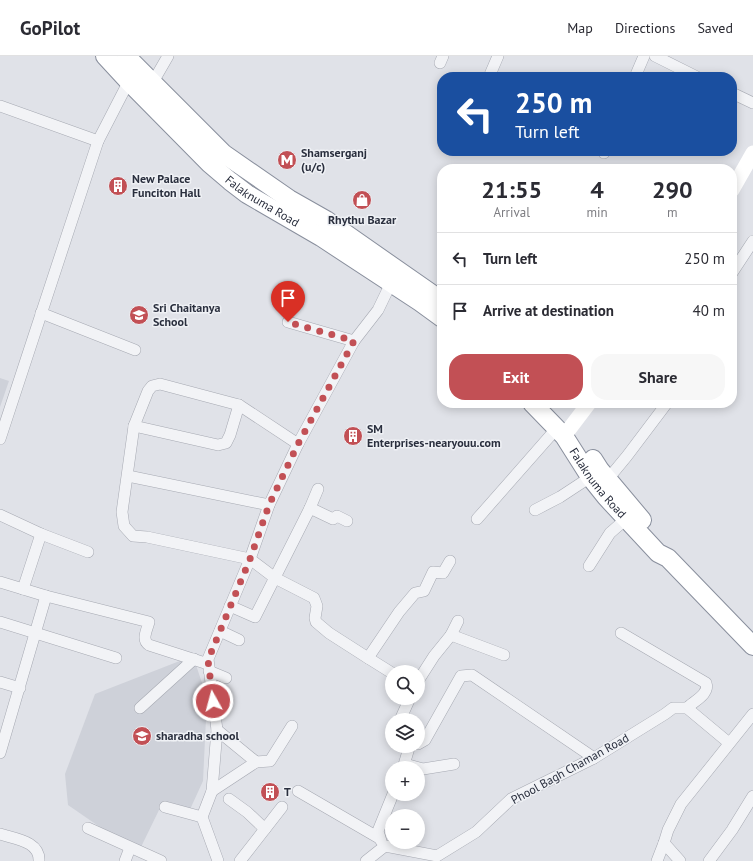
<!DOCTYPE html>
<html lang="en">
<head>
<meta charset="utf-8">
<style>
	:root { --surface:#fff; --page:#f7f7f7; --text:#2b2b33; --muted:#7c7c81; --line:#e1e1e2; --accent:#c25055 }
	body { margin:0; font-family:"PT Sans",sans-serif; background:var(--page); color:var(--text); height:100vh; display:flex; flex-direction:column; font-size:15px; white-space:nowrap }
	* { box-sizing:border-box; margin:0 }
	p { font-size:13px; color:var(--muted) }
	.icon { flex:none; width:22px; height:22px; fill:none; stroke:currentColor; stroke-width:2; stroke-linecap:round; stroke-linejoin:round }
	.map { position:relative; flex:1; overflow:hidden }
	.side { position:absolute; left:437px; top:108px; width:300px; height:244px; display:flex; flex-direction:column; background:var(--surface); border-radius:16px; box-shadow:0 2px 10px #0003 }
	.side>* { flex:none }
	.guide { position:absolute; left:437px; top:16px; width:300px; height:84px; border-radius:16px; box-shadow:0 2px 10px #0003; background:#1a4fa0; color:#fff; overflow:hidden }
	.controls { position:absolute; left:385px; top:609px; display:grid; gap:8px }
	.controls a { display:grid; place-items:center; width:40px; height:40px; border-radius:50%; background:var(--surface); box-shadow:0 2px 10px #0003; font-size:20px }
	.pin { position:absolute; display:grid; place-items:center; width:34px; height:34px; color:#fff; margin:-41px -17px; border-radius:50% 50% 50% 0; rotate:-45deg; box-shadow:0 0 4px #0007 }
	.pin .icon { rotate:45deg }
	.me { position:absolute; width:44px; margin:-22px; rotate:353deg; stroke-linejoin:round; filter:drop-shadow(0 0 3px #0008) }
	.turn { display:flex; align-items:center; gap:14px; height:84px; padding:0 12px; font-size:18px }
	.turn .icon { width:52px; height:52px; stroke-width:2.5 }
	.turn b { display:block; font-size:28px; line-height:34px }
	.eta { display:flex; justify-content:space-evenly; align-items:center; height:68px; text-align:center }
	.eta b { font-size:24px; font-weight:700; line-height:28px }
	.button { display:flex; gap:8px; margin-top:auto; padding:8px 12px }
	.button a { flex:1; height:46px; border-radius:16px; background:var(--accent); color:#fff; font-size:16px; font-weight:700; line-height:46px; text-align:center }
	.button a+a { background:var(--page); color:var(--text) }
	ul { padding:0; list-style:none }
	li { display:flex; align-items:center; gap:12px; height:52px; padding:0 12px; border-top:1px solid var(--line) }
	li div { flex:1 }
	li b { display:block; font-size:15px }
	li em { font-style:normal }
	header { display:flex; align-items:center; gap:24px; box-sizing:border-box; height:56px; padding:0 20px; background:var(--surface); border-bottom:1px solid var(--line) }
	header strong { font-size:19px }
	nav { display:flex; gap:22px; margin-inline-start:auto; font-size:14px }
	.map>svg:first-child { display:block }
	.built { fill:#ced1d9 }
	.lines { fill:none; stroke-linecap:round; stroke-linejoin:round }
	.minor-casing { stroke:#a6a9b2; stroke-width:12 }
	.trunk-casing { stroke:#898f9d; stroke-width:20 }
	.minor { stroke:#f2f3f6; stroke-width:11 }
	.secondary { stroke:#fff; stroke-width:15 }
	.trunk { stroke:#fff; stroke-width:18 }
	.route { stroke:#c25055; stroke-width:7; stroke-dasharray:0 12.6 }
	.labels { text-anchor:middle; stroke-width:3; stroke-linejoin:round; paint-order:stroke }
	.poi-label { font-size:12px; font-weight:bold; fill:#2a2f3e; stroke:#eff1f5; text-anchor:start }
	.street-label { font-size:12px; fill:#2a2f3e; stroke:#eff1f5 }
</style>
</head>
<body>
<header>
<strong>GoPilot</strong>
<nav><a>Map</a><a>Directions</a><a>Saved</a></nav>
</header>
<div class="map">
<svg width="753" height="805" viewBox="0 0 753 805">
	<rect width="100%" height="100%" fill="#e0e2e8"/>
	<g class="built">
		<path d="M 0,322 L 9,325 L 10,322 L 0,351 Z"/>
		<path d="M 195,599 L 194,603 L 207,642 L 203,725 L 187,760 L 159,754 L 141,791 L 110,778 L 68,749 L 65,718 L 95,638 Z"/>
	</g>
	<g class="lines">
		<defs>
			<g id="minor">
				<path d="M 655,0 L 697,21"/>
				<path d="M 440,7 L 443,0"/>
				<path d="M 489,21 L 498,0"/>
				<path d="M 635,21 L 644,0"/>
				<path d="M 153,26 L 168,0"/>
				<path d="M 732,37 L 753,47"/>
				<path d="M 0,50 L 98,85"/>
				<path d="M 604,97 L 605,95"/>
				<path d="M 732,217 L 753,185"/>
				<path d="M 41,257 L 135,294"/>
				<path d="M 288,266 L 354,285"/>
				<path d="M 134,370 L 218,389 L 226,387 L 230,379 L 239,349"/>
				<path d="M 0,383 L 98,85 L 131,21"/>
				<path d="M 298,388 L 239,349 L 160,328 L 152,330 L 148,335 L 134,370 L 122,456 L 124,470 L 133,480 L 147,481 L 250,503 L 275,522 L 314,542 L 317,550 L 315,562 L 316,566 L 329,577 L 368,602 L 399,556 L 415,537 L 424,535 L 433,516 L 443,517 L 450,505"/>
				<path d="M 128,420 L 269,449"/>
				<path d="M 608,423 L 627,400 L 667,347"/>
				<path d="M 310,452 L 318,433"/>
				<path d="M 535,454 L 560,441 L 595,418"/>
				<path d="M 0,459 L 41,478 L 88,496"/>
				<path d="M 477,463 L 557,372"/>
				<path d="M 589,510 L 610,477 L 626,463"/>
				<path d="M 0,526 L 46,540 L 149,566 C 147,574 141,584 149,589 L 208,608"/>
				<path d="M 23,533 L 41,478"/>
				<path d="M 230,550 L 255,561 L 310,452 L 333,463 L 337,460 L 347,465"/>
				<path d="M 458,565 L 451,579 L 504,599"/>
				<path d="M 0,566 L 116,602"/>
				<path d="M 220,575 L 239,584"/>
				<path d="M 621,577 L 706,627 C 710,638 694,645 687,652"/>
				<path d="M 368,602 L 392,617"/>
				<path d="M 209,615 L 226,622"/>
				<path d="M 418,625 L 434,600 L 451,579"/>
				<path d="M 0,626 L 20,632"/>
				<path d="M 140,652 L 194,603"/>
				<path d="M 400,664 L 410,642"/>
				<path d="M 217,674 L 256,706 L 270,705 L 292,670"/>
				<path d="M 418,688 L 425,684 L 461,620 L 472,619 L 594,702"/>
				<path d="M 0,697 L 46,540"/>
				<path d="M 405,708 L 423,713 L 454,708"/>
				<path d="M 403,712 L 409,692 L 406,690"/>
				<path d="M 212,735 L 256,706"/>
				<path d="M 298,735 L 379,782"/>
				<path d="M 229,743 L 247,756 L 265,773"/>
				<path d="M 165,751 L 202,761"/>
				<path d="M 88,772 L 161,805"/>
				<path d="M 0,778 C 15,783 40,785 39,805"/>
				<path d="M 381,785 L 378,775 L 393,738"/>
				<path d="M 664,787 L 680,805"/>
				<path d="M 125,805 L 130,792"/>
				<path d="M 218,805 L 202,761 L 212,735 L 217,674 L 208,603 L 250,503 L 269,449 L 298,388 L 354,285 L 378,254 L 391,227 L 395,224"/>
				<path d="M 240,805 L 282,751"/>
				<path d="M 366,805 L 385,790 L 437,800 L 476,776 L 511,743 L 594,702 L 665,658 L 673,652 L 687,652 L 729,687"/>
				<path d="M 657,805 L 664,787 L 668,774 L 681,748 L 753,658"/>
				<path d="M 709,805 L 732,774 L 753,740"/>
			</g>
			<g id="trunk">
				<path id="s1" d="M 105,0 L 129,26 L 210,108 L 230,125 L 247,138 L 321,181 L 420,246 L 442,262"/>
				<path d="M 126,0 L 224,98 L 289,143 L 326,164 L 442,245"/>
				<path id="s2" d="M 532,347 L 564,380 L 590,421 L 606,441 L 658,497 L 668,502 L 753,590"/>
				<path d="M 593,403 L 600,414 L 642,464"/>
			</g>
		</defs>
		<use href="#minor" class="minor-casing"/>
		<use href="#trunk" class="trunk-casing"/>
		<use href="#minor" class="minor"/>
		<g class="secondary">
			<path d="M 732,134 L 753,97"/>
			<path d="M 564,380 L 589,347"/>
		</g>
		<use href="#trunk" class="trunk"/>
	</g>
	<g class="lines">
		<path class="route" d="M 213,645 L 208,604 L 250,503 L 269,449 L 298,388 L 354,285 L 288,266"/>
	</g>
	<defs>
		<symbol id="metro-disc" viewBox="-11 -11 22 22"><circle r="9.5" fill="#c25055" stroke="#eff1f5"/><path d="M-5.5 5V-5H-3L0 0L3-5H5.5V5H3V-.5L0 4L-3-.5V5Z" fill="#fff"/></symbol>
		<symbol id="building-disc" viewBox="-11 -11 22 22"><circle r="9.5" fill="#c25055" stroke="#eff1f5"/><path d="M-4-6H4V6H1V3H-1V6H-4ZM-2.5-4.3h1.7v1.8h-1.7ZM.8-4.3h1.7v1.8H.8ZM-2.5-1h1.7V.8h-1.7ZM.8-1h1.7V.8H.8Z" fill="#fff"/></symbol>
		<symbol id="shop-disc" viewBox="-11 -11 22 22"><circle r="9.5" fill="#c25055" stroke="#eff1f5"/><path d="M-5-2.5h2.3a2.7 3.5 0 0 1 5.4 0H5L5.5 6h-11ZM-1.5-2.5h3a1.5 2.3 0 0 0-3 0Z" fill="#fff"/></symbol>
		<symbol id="school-disc" viewBox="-11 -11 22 22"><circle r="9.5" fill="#c25055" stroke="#eff1f5"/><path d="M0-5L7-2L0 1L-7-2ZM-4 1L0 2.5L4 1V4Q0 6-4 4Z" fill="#fff"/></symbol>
	</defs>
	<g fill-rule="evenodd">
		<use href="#metro-disc" x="276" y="93" width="22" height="22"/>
		<use href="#building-disc" x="107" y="119" width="22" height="22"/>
		<use href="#shop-disc" x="351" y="133" width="22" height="22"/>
		<use href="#school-disc" x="128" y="248" width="22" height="22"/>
		<use href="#building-disc" x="342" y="369" width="22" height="22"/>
		<use href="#school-disc" x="131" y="669" width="22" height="22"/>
		<use href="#building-disc" x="259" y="725" width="22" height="22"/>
	</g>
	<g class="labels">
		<g class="poi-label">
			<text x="301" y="101">Shamserganj<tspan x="301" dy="14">(u/c)</tspan></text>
			<text x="132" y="127">New Palace<tspan x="132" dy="14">Funciton Hall</tspan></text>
			<text x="362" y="168" text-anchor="middle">Rhythu Bazar</text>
			<text x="153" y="256">Sri Chaitanya<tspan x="153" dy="14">School</tspan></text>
			<text x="367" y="377">SM<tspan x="367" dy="14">Enterprises-nearyouu.com</tspan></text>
			<text x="156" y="684">sharadha school</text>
			<text x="284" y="740">T</text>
		</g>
		<g class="street-label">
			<text dy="4" stroke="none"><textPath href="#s1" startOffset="215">Falaknuma Road</textPath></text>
			<text dy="4" stroke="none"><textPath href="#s2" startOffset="104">Falaknuma Road</textPath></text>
			<text transform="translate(570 713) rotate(-29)" y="4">Phool Bagh Chaman Road</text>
		</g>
	</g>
</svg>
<div class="controls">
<a><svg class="icon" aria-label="search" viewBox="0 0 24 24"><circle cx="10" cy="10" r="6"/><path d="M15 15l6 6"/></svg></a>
<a><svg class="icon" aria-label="layers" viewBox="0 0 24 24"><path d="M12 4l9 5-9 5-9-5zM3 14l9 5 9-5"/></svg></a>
<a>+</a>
<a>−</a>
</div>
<div class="pin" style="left:288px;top:266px;background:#d93025"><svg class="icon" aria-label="arrive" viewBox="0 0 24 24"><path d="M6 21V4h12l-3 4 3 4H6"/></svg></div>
<svg class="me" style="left:213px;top:645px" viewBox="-20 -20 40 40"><circle r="17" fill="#c25055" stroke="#fff" stroke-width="3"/><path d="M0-11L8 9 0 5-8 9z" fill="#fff"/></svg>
<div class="guide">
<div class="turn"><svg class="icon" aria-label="left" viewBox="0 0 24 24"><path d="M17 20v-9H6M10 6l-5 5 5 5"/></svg><div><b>250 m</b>Turn left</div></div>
</div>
<section class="side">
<div class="eta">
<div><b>21:55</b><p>Arrival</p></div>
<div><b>4</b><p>min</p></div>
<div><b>290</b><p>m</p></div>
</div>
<ul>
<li><svg class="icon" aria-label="left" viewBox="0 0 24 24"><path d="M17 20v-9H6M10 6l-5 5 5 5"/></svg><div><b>Turn left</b></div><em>250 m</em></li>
<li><svg class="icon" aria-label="arrive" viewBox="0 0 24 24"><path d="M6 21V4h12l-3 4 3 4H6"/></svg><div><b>Arrive at destination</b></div><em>40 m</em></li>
</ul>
<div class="button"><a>Exit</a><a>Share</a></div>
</section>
</div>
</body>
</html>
